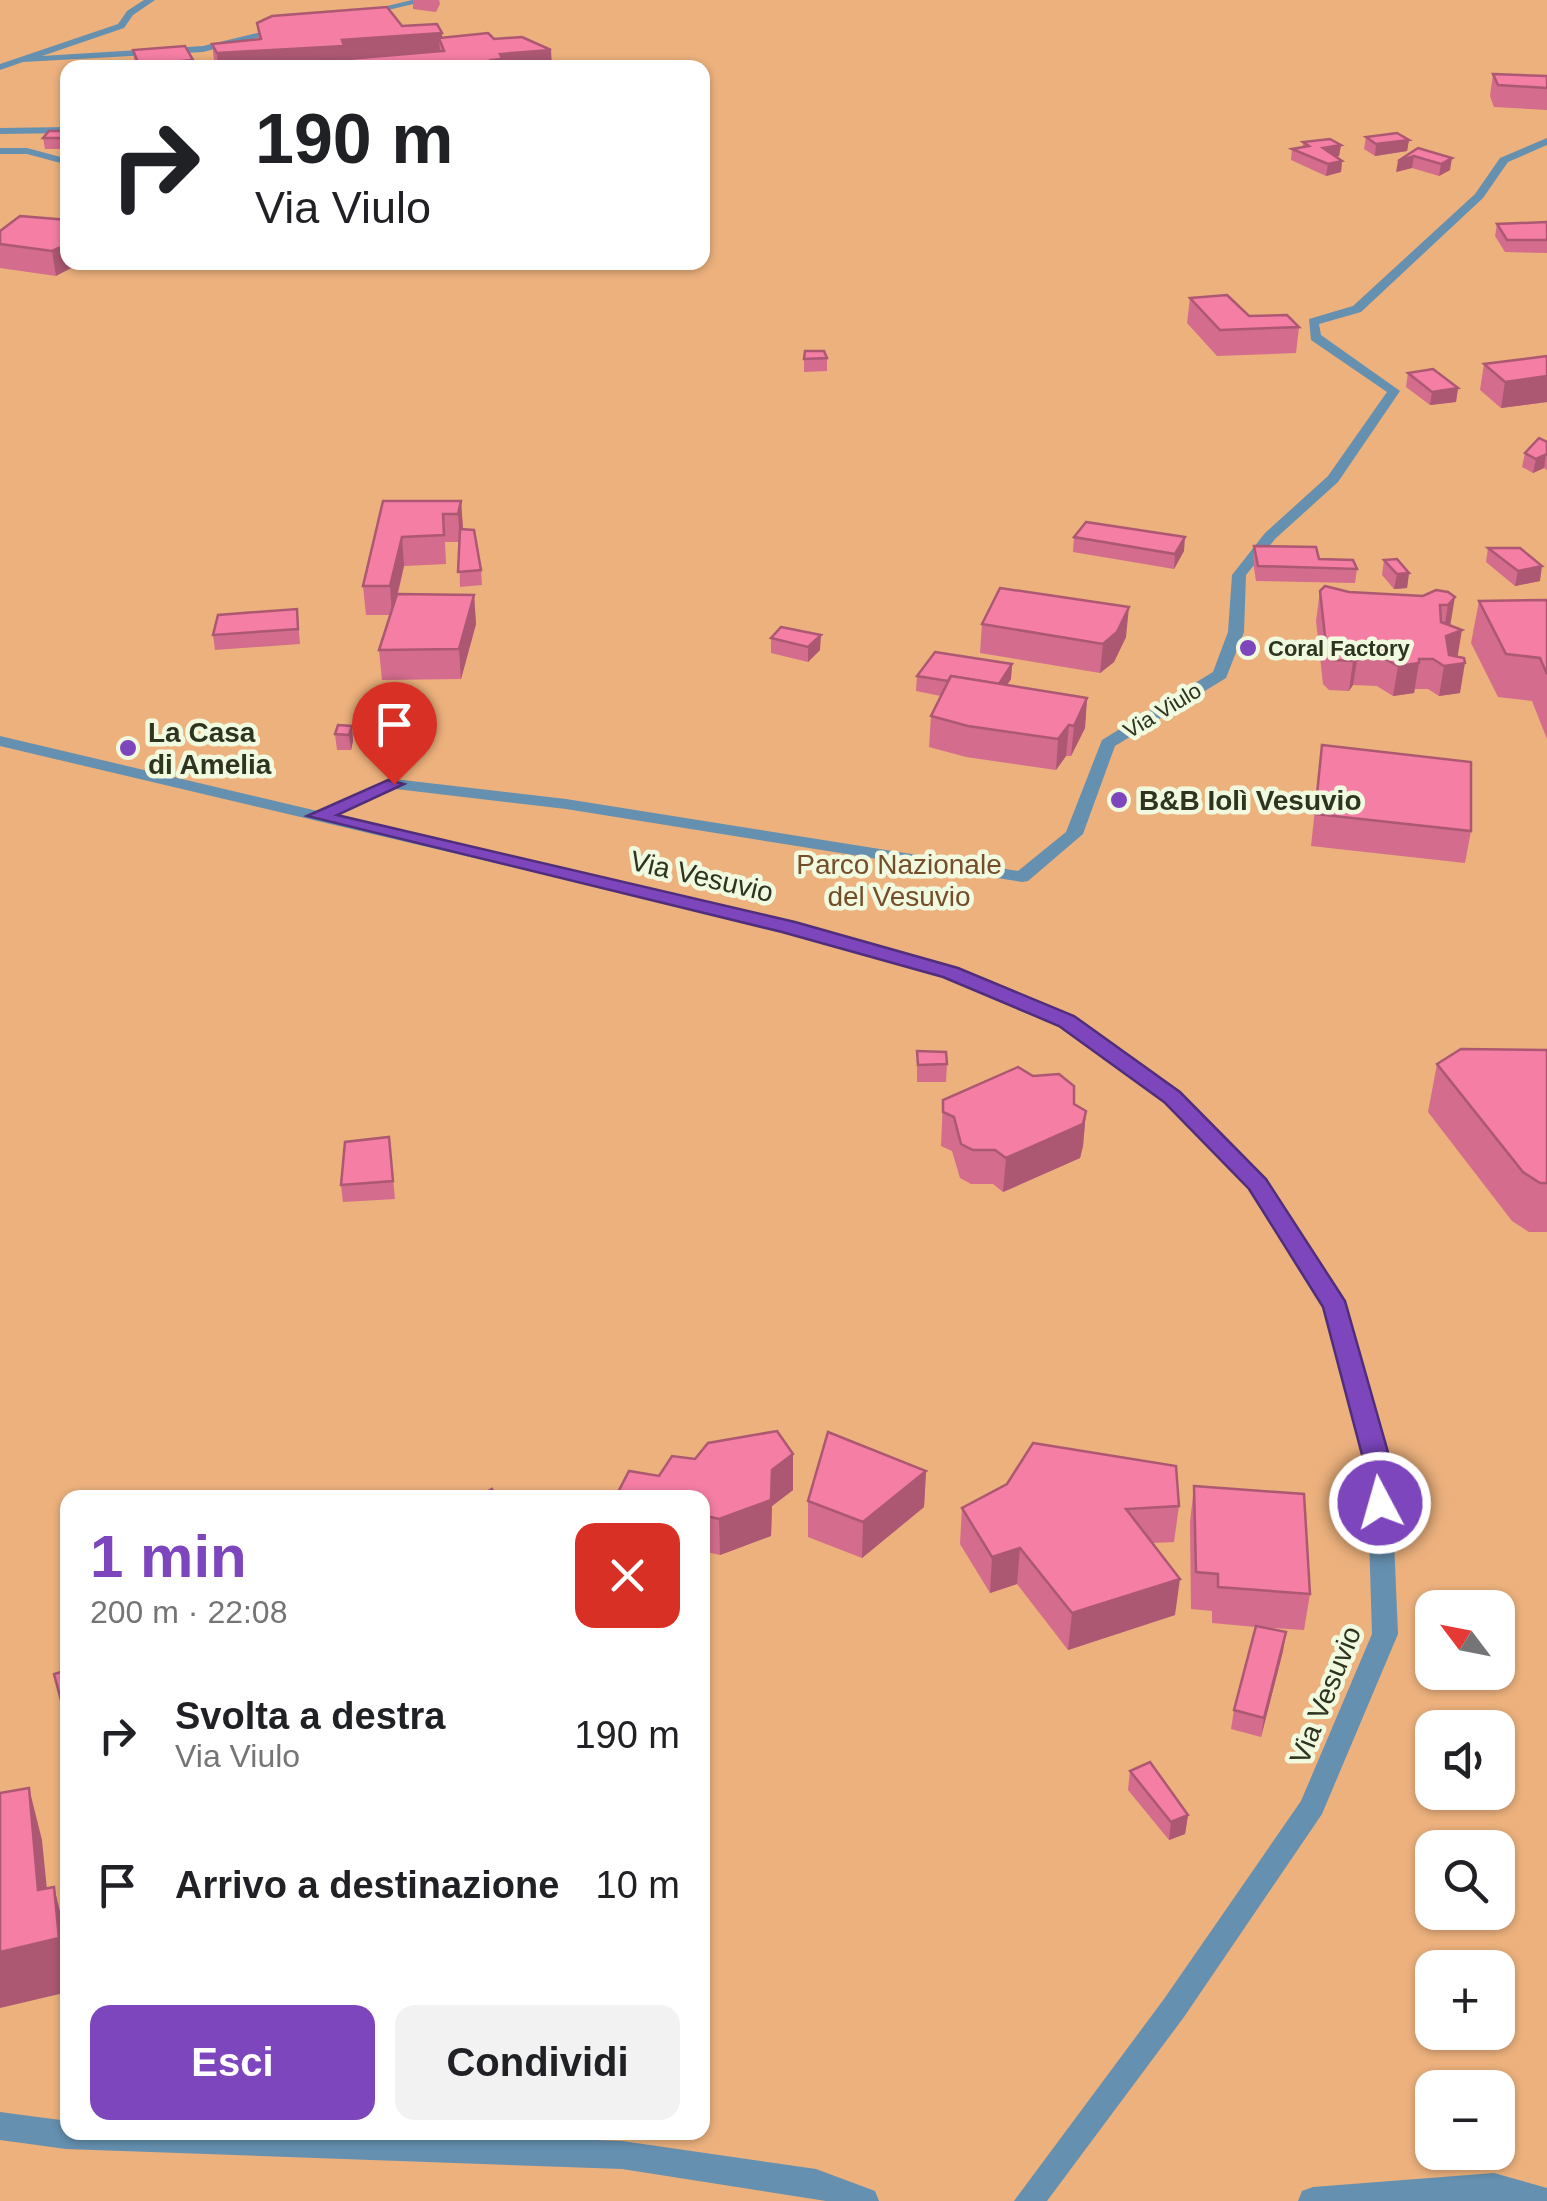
<!DOCTYPE html>
<html lang="it">
<head>
<meta charset="utf-8">
<style>
	:root { --surface:#fff; --page:#f2f2f2; --text:#202124; --muted:#757577; --accent:#7d46bd }
	body { margin:0; font-family:Helvetica,sans-serif; background:var(--page); color:var(--text); height:100vh; display:flex; flex-direction:column; font-size:38px; white-space:nowrap }
	* { box-sizing:border-box; margin:0 }
	p { font-size:32px; color:var(--muted) }
	.icon { flex:none; width:55px; height:55px; fill:none; stroke:currentColor; stroke-width:2; stroke-linecap:round; stroke-linejoin:round }
	.map { position:relative; flex:1; overflow:hidden }
	.side { position:absolute; left:60px; top:1490px; width:650px; height:650px; display:flex; flex-direction:column; background:var(--surface); border-radius:20px; box-shadow:0 2px 8px #0004 }
	.side>* { flex:none }
	.guide { position:absolute; left:60px; top:60px; width:650px; height:210px; border-radius:20px; box-shadow:0 2px 8px #0004; background:#fff; color:var(--text); overflow:hidden }
	.needle { width:65px; rotate:302deg }
	.tools { position:absolute; left:1415px; top:1590px; display:grid; gap:20px }
	.tools a { display:grid; place-items:center; width:100px; height:100px; border-radius:20px; background:var(--surface); box-shadow:0 2px 8px #0004; font-size:50px }
	.pin { position:absolute; display:grid; place-items:center; width:85px; height:85px; color:#fff; margin:-102px -42px; border-radius:50% 50% 50% 0; rotate:-45deg; box-shadow:0 0 10px #0007 }
	.pin .icon { rotate:45deg }
	.me { position:absolute; width:110px; margin:-55px; rotate:354deg; stroke-linejoin:round; filter:drop-shadow(0 0 8px #0008) }
	.turn { display:flex; align-items:center; gap:35px; height:210px; padding:0 30px; font-size:45px }
	.turn .icon { width:130px; height:130px; stroke-width:2.5 }
	.turn b { display:block; font-size:70px; line-height:85px }
	.round { display:grid; place-items:center; flex:none; width:105px; height:105px; border-radius:20px; background:var(--page) }
	.headline { display:flex; align-items:center; justify-content:space-between; height:170px; padding:0 30px }
	h1 { font-size:60px; font-weight:700; line-height:75px; color:var(--accent) }
	.action { display:flex; gap:20px; margin-top:auto; padding:20px 30px }
	.action a { flex:1; height:115px; border-radius:20px; background:var(--accent); color:#fff; font-size:40px; font-weight:700; line-height:115px; text-align:center }
	.action a+a { background:var(--page); color:var(--text) }
	ul { padding:0; list-style:none }
	li { display:flex; align-items:center; gap:30px; height:150px; padding:0 30px }
	li div { flex:1 }
	li b { display:block; font-size:38px }
	li em { font-style:normal }
	.map>svg:first-child { display:block }
	.green { fill:#ecb17d; fill-rule:evenodd }
	.lines { fill:none; stroke-linecap:round; stroke-linejoin:round }
	.service { fill:#6590b0; fill-rule:evenodd }
	.minor { fill:#6590b0; fill-rule:evenodd }
	.tertiary { fill:#6590b0; fill-rule:evenodd }
	.wall { fill:#d36c8d }
	.shaded-wall { fill:#ac5873 }
	.building { fill:#f57ea4; stroke:#ac5873; stroke-width:2.5 }
	.route { fill:#7d46bd; stroke:#512e7b; stroke-width:2.5 }
	.poi-dot { fill:#7d46bd; stroke:#f1f9df; stroke-width:4 }
	.labels { text-anchor:middle; stroke-width:9; stroke-linejoin:round; paint-order:stroke }
	.far-poi-label { font-size:22px; font-weight:bold; fill:#2e3420; stroke:#f1f9df; text-anchor:start }
	.far-street-label { font-size:22px; fill:#2e3420; stroke:#f1f9df }
	.poi-label { font-size:28px; font-weight:bold; fill:#2e3420; stroke:#f1f9df; text-anchor:start }
	.park-label { font-size:28px; fill:#744d2b; stroke:#f1f9df }
	.street-label { font-size:28px; fill:#2e3420; stroke:#f1f9df }
</style>
</head>
<body>
<div class="map">
<svg width="1547" height="2201" viewBox="0 0 1547 2201">
	<rect width="100%" height="100%" fill="#ccdca8"/>
	<path class="green" d="M 0,0 L 1547,0 L 1547,2201 L 0,2201 ZM 68,68 L 702,68 L 702,262 L 68,262 ZM 68,1498 L 702,1498 L 702,2132 L 68,2132 ZM 1432,1608 L 1498,1608 L 1498,1672 L 1432,1672 ZM 1432,1728 L 1498,1728 L 1498,1792 L 1432,1792 ZM 1432,1848 L 1498,1848 L 1498,1912 L 1432,1912 ZM 1432,1968 L 1498,1968 L 1498,2032 L 1432,2032 ZM 1432,2088 L 1498,2088 L 1498,2152 L 1432,2152 Z"/>
	<g class="lines">
		<g class="service">
			<path d="M 144,0 L 155,0 L 133,15 L 124,28 L 42,56 L 203,46 L 286,26 L 291,29 L 203,52 L 23,62 L 0,70 L 0,64 L 118,24 L 127,11 Z"/>
			<path d="M 412,0 L 430,0 L 363,16 L 358,13 Z"/>
			<path d="M 68,127 L 68,133 L 0,134 L 0,128 Z"/>
			<path d="M 0,148 L 27,148 L 68,159 L 68,165 L 27,154 L 0,154 Z"/>
		</g>
		<g class="minor">
			<path d="M 1547,138 L 1547,145 L 1508,162 L 1483,198 L 1361,312 L 1319,324 L 1321,335 L 1400,391 L 1338,482 L 1275,539 L 1246,575 L 1244,632 L 1226,678 L 1115,746 L 1083,834 L 1028,881 L 1022,882 L 566,809 L 396,789 L 323,820 L 317,821 L 308,816 L 394,779 L 566,799 L 1018,871 L 1066,832 L 1102,740 L 1213,672 L 1228,632 L 1232,575 L 1265,533 L 1328,476 L 1387,392 L 1311,340 L 1309,319 L 1353,306 L 1475,194 L 1500,158 Z"/>
			<path d="M 0,2112 L 68,2121 L 68,2132 L 382,2132 L 622,2141 L 816,2169 L 875,2191 L 879,2201 L 826,2201 L 622,2169 L 66,2149 L 0,2140 Z"/>
			<path d="M 1494,2173 L 1547,2188 L 1547,2201 L 1298,2201 L 1302,2191 L 1313,2187 Z"/>
		</g>
		<path class="tertiary" d="M 0,736 L 788,922 L 958,969 L 1074,1017 L 1179,1093 L 1265,1179 L 1347,1307 L 1391,1471 L 1398,1634 L 1322,1814 L 1184,2017 L 1047,2201 L 1014,2201 L 1164,1999 L 1301,1801 L 1372,1634 L 1367,1471 L 1325,1307 L 1250,1188 L 1165,1101 L 1060,1025 L 944,977 L 783,931 L 0,746 Z"/>
	</g>
	<g class="wall">
		<path d="M 413,0 L 439,0 L 440,4 L 436,12 L 413,9 Z"/>
		<path d="M 257,23 L 402,26 L 442,37 L 494,39 L 552,68 L 215,68 L 212,44 L 259,40 Z"/>
		<path d="M 133,50 L 193,68 L 135,68 Z"/>
		<path d="M 1493,74 L 1547,76 L 1547,110 L 1494,107 L 1490,96 Z"/>
		<path d="M 68,131 L 68,149 L 45,149 L 43,138 Z"/>
		<path d="M 1366,137 L 1409,140 L 1407,151 L 1375,156 L 1364,149 Z"/>
		<path d="M 1303,142 L 1341,145 L 1339,156 L 1336,157 L 1342,161 L 1341,172 L 1326,176 L 1291,160 L 1292,149 L 1303,147 Z"/>
		<path d="M 1418,148 L 1450,170 L 1439,176 L 1412,168 L 1396,172 Z"/>
		<path d="M 68,220 L 56,276 L 0,268 L 0,231 Z"/>
		<path d="M 1547,222 L 1547,253 L 1505,252 L 1495,236 L 1497,224 Z"/>
		<path d="M 1190,298 L 1249,316 L 1299,327 L 1296,353 L 1217,356 L 1187,323 Z"/>
		<path d="M 1547,356 L 1547,402 L 1501,408 L 1480,390 L 1484,364 Z"/>
		<path d="M 827,358 L 827,371 L 804,372 L 804,359 Z"/>
		<path d="M 1408,373 L 1458,388 L 1456,402 L 1430,405 L 1406,387 Z"/>
		<path d="M 1547,442 L 1547,470 L 1544,468 L 1533,473 L 1522,467 L 1525,453 Z"/>
		<path d="M 383,501 L 461,501 L 463,529 L 481,570 L 482,585 L 460,587 L 459,542 L 445,542 L 446,564 L 404,566 L 398,594 L 474,595 L 476,624 L 461,679 L 382,680 L 379,650 L 390,615 L 366,615 L 363,586 Z"/>
		<path d="M 1074,537 L 1184,551 L 1174,569 L 1073,552 Z"/>
		<path d="M 1254,546 L 1319,559 L 1357,569 L 1355,583 L 1256,581 L 1253,561 Z"/>
		<path d="M 1488,548 L 1540,581 L 1515,586 L 1486,562 Z"/>
		<path d="M 1384,560 L 1409,573 L 1407,588 L 1394,589 L 1382,575 Z"/>
		<path d="M 1320,591 L 1423,596 L 1448,592 L 1450,625 L 1457,657 L 1460,693 L 1439,696 L 1428,689 L 1415,689 L 1414,693 L 1393,696 L 1377,686 L 1353,685 L 1349,691 L 1329,690 L 1323,684 L 1316,621 Z"/>
		<path d="M 1547,600 L 1547,739 L 1532,701 L 1498,697 L 1471,643 L 1479,601 Z"/>
		<path d="M 297,609 L 300,644 L 215,650 L 213,635 Z"/>
		<path d="M 982,624 L 1126,637 L 1114,662 L 1100,673 L 980,653 Z"/>
		<path d="M 771,638 L 820,650 L 808,662 L 771,653 Z"/>
		<path d="M 1012,664 L 1011,679 L 1007,685 L 1087,698 L 1085,728 L 1071,756 L 1066,756 L 1056,770 L 966,757 L 929,747 L 931,716 L 941,696 L 916,691 L 917,676 Z"/>
		<path d="M 352,726 L 353,741 L 351,750 L 337,750 L 335,734 Z"/>
		<path d="M 1322,745 L 1471,831 L 1465,863 L 1311,846 Z"/>
		<path d="M 1547,1050 L 1547,1232 L 1529,1232 L 1512,1221 L 1428,1112 L 1437,1064 Z"/>
		<path d="M 917,1051 L 947,1064 L 946,1082 L 917,1082 Z"/>
		<path d="M 1033,1076 L 1086,1111 L 1083,1146 L 1080,1158 L 1003,1192 L 993,1184 L 971,1184 L 960,1178 L 952,1151 L 941,1146 L 943,1100 Z"/>
		<path d="M 389,1137 L 395,1199 L 343,1202 L 341,1185 Z"/>
		<path d="M 926,1471 L 924,1507 L 862,1558 L 808,1537 L 808,1501 Z"/>
		<path d="M 659,1476 L 793,1490 L 772,1506 L 771,1536 L 720,1555 L 702,1551 L 702,1498 Z"/>
		<path d="M 1194,1486 L 1310,1594 L 1304,1630 L 1257,1627 L 1283,1651 L 1261,1737 L 1231,1729 L 1234,1710 L 1256,1627 L 1212,1623 L 1212,1611 L 1191,1609 L 1190,1522 Z"/>
		<path d="M 1179,1506 L 1174,1542 L 1152,1543 L 1175,1615 L 1068,1650 L 1017,1584 L 990,1593 L 960,1544 L 962,1508 Z"/>
		<path d="M 1130,1771 L 1188,1815 L 1185,1834 L 1169,1840 L 1128,1790 Z"/>
	</g>
	<g class="shaded-wall">
		<path d="M 442,33 L 443,48 L 439,38 L 441,62 L 448,61 L 448,68 L 218,68 L 217,53 L 342,40 Z"/>
		<path d="M 551,50 L 552,68 L 467,68 L 500,54 Z"/>
		<path d="M 193,60 L 193,68 L 140,68 L 139,65 Z"/>
		<path d="M 1409,140 L 1407,151 L 1375,156 L 1376,144 Z"/>
		<path d="M 1341,145 L 1339,156 L 1321,159 L 1323,148 Z"/>
		<path d="M 1414,156 L 1412,168 L 1396,172 L 1398,161 Z"/>
		<path d="M 1452,158 L 1450,170 L 1439,176 L 1441,164 Z"/>
		<path d="M 1342,161 L 1341,172 L 1326,176 L 1328,164 Z"/>
		<path d="M 68,244 L 68,262 L 83,262 L 56,276 L 52,251 Z"/>
		<path d="M 1547,376 L 1547,402 L 1501,408 L 1505,382 Z"/>
		<path d="M 1458,388 L 1456,402 L 1430,405 L 1432,392 Z"/>
		<path d="M 1546,454 L 1544,468 L 1533,473 L 1536,459 Z"/>
		<path d="M 461,501 L 463,529 L 460,542 L 458,514 Z"/>
		<path d="M 402,537 L 404,566 L 392,615 L 390,586 Z"/>
		<path d="M 1185,537 L 1184,551 L 1174,569 L 1175,554 Z"/>
		<path d="M 1542,566 L 1540,581 L 1515,586 L 1518,571 Z"/>
		<path d="M 1409,573 L 1407,588 L 1394,589 L 1397,574 Z"/>
		<path d="M 474,595 L 476,624 L 461,679 L 459,649 Z"/>
		<path d="M 1455,597 L 1450,627 L 1443,634 L 1448,605 Z"/>
		<path d="M 1129,607 L 1126,637 L 1114,662 L 1100,673 L 1103,644 Z"/>
		<path d="M 1462,630 L 1457,660 L 1441,666 L 1446,636 Z"/>
		<path d="M 821,635 L 820,650 L 808,662 L 808,647 Z"/>
		<path d="M 1358,655 L 1353,685 L 1349,691 L 1353,661 Z"/>
		<path d="M 1419,663 L 1414,693 L 1393,696 L 1398,666 Z"/>
		<path d="M 1465,663 L 1460,693 L 1439,696 L 1444,666 Z"/>
		<path d="M 1012,664 L 1011,679 L 994,705 L 995,690 Z"/>
		<path d="M 1087,698 L 1085,728 L 1071,756 L 1074,726 Z"/>
		<path d="M 1069,725 L 1066,756 L 1056,770 L 1058,739 Z"/>
		<path d="M 352,726 L 353,741 L 351,750 L 349,735 Z"/>
		<path d="M 1086,1111 L 1083,1146 L 1080,1158 L 1003,1192 L 1006,1158 Z"/>
		<path d="M 793,1454 L 793,1490 L 772,1506 L 771,1536 L 720,1555 L 719,1519 L 772,1470 Z"/>
		<path d="M 926,1471 L 924,1507 L 862,1558 L 863,1522 Z"/>
		<path d="M 1020,1548 L 1017,1584 L 990,1593 L 992,1557 Z"/>
		<path d="M 1180,1579 L 1175,1615 L 1068,1650 L 1072,1613 Z"/>
		<path d="M 1286,1632 L 1283,1651 L 1261,1737 L 1264,1718 Z"/>
		<path d="M 29,1788 L 42,1840 L 52,1940 L 54,1887 L 67,1940 L 68,1992 L 0,2008 L 0,1952 L 38,1890 Z"/>
		<path d="M 1188,1815 L 1185,1834 L 1169,1840 L 1171,1822 Z"/>
	</g>
	<g class="building">
		<path d="M 387,7 L 402,26 L 437,24 L 442,33 L 342,40 L 344,46 L 217,53 L 212,44 L 261,39 L 257,23 L 272,16 Z"/>
		<path d="M 488,33 L 494,39 L 522,37 L 551,50 L 500,54 L 502,59 L 491,60 L 495,65 L 467,68 L 452,68 L 448,61 L 385,68 L 240,68 L 444,51 L 439,38 Z"/>
		<path d="M 185,46 L 193,60 L 139,65 L 133,50 Z"/>
		<path d="M 1493,74 L 1547,76 L 1547,88 L 1498,85 Z"/>
		<path d="M 49,131 L 68,131 L 68,138 L 43,138 Z"/>
		<path d="M 1397,133 L 1409,140 L 1376,144 L 1366,137 Z"/>
		<path d="M 1330,139 L 1341,145 L 1323,148 L 1342,161 L 1328,164 L 1292,149 L 1309,146 L 1303,142 Z"/>
		<path d="M 1418,148 L 1452,158 L 1441,164 L 1414,156 L 1398,161 Z"/>
		<path d="M 20,216 L 68,220 L 68,244 L 52,251 L 0,244 L 0,231 Z"/>
		<path d="M 1547,222 L 1547,240 L 1507,240 L 1497,224 Z"/>
		<path d="M 1227,295 L 1249,316 L 1287,315 L 1299,327 L 1220,330 L 1190,298 Z"/>
		<path d="M 805,351 L 824,351 L 827,358 L 804,359 Z"/>
		<path d="M 1547,356 L 1547,376 L 1505,382 L 1484,364 Z"/>
		<path d="M 1433,369 L 1458,388 L 1432,392 L 1408,373 Z"/>
		<path d="M 1539,438 L 1547,442 L 1547,454 L 1536,459 L 1525,453 Z"/>
		<path d="M 383,501 L 461,501 L 458,514 L 443,514 L 444,535 L 402,537 L 390,586 L 363,586 Z"/>
		<path d="M 1086,522 L 1185,537 L 1175,554 L 1074,537 Z"/>
		<path d="M 460,529 L 474,530 L 481,570 L 458,572 Z"/>
		<path d="M 1254,546 L 1316,547 L 1319,559 L 1353,560 L 1357,569 L 1258,566 Z"/>
		<path d="M 1488,548 L 1520,548 L 1542,566 L 1518,571 Z"/>
		<path d="M 1397,559 L 1409,573 L 1397,574 L 1384,560 Z"/>
		<path d="M 1325,586 L 1349,592 L 1423,596 L 1436,590 L 1448,592 L 1455,597 L 1448,605 L 1440,605 L 1441,622 L 1462,630 L 1446,636 L 1449,655 L 1464,658 L 1465,663 L 1444,666 L 1433,659 L 1419,659 L 1419,663 L 1398,666 L 1381,657 L 1358,655 L 1353,661 L 1333,660 L 1327,654 L 1320,591 Z"/>
		<path d="M 1000,588 L 1129,607 L 1117,632 L 1103,644 L 982,624 Z"/>
		<path d="M 397,594 L 474,595 L 459,649 L 379,650 Z"/>
		<path d="M 1547,600 L 1547,674 L 1540,658 L 1506,654 L 1479,601 Z"/>
		<path d="M 297,609 L 298,629 L 213,635 L 218,615 Z"/>
		<path d="M 781,627 L 821,635 L 808,647 L 771,638 Z"/>
		<path d="M 935,652 L 1012,664 L 999,684 L 951,676 L 948,681 L 917,676 Z"/>
		<path d="M 951,676 L 1087,698 L 1074,726 L 1069,725 L 1058,739 L 968,726 L 931,716 Z"/>
		<path d="M 338,725 L 352,726 L 349,735 L 335,734 Z"/>
		<path d="M 1322,745 L 1471,762 L 1471,831 L 1315,814 Z"/>
		<path d="M 1461,1049 L 1547,1050 L 1547,1183 L 1540,1183 L 1523,1172 L 1437,1064 Z"/>
		<path d="M 917,1051 L 946,1052 L 947,1064 L 918,1065 Z"/>
		<path d="M 1018,1067 L 1033,1076 L 1059,1074 L 1074,1086 L 1074,1104 L 1086,1111 L 1083,1124 L 1006,1158 L 995,1150 L 973,1150 L 961,1144 L 954,1117 L 943,1112 L 943,1100 Z"/>
		<path d="M 389,1137 L 393,1181 L 341,1185 L 345,1142 Z"/>
		<path d="M 777,1431 L 793,1454 L 772,1470 L 771,1500 L 719,1519 L 702,1515 L 702,1498 L 615,1498 L 629,1471 L 659,1476 L 672,1456 L 695,1459 L 708,1443 Z"/>
		<path d="M 828,1432 L 926,1471 L 863,1522 L 808,1501 Z"/>
		<path d="M 1033,1443 L 1176,1466 L 1179,1506 L 1126,1509 L 1180,1579 L 1072,1613 L 1020,1548 L 992,1557 L 962,1508 L 1007,1484 Z"/>
		<path d="M 1194,1486 L 1304,1494 L 1310,1594 L 1218,1587 L 1218,1574 L 1196,1572 Z"/>
		<path d="M 492,1489 L 496,1498 L 474,1498 Z"/>
		<path d="M 1256,1626 L 1286,1632 L 1264,1718 L 1234,1710 Z"/>
		<path d="M 68,1670 L 68,1726 L 54,1674 Z"/>
		<path d="M 1150,1762 L 1188,1815 L 1171,1822 L 1130,1771 Z"/>
		<path d="M 29,1788 L 38,1890 L 54,1887 L 59,1938 L 0,1952 L 0,1793 Z"/>
	</g>
	<path class="route" d="M 388,780 L 404,784 L 337,815 L 795,922 L 958,968 L 1074,1016 L 1180,1092 L 1266,1179 L 1345,1301 L 1393,1470 L 1394,1503 L 1390,1510 L 1380,1513 L 1367,1503 L 1366,1470 L 1323,1307 L 1249,1189 L 1164,1102 L 1059,1026 L 943,977 L 782,932 L 307,816 Z"/>
	<g class="poi-dot">
		<circle cx="1248" cy="648" r="10"/>
		<circle cx="128" cy="748" r="10"/>
		<circle cx="1119" cy="800" r="10"/>
	</g>
	<g class="labels">
		<g class="far-poi-label">
			<text x="1268" y="656">Coral Factory</text>
		</g>
		<g class="far-street-label">
			<text transform="translate(1162 710) rotate(-31)" y="8">Via Viulo</text>
		</g>
		<g class="poi-label">
			<text x="148" y="742">La Casa<tspan x="148" dy="32">di Amelia</tspan></text>
			<text x="1139" y="810">B&amp;B Iolì Vesuvio</text>
		</g>
		<g class="park-label">
			<text x="899" y="874">Parco Nazionale<tspan x="899" dy="32">del Vesuvio</tspan></text>
		</g>
		<g class="street-label">
			<text transform="translate(702 876) rotate(13)" y="10">Via Vesuvio</text>
			<text transform="translate(1325 1695) rotate(-68)" y="10">Via Vesuvio</text>
		</g>
	</g>
</svg>
<div class="tools">
<a><svg class="needle" viewBox="-14 -14 28 28"><path d="M0-13l5 13h-10z" fill="#e53935"/><path d="M0 13l5-13h-10z" fill="#757577"/></svg></a>
<a><svg class="icon" aria-label="sound" viewBox="0 0 24 24"><path d="M4 9h4l5-4v14l-5-4H4zM17 9q2 3 0 6"/></svg></a>
<a><svg class="icon" aria-label="search" viewBox="0 0 24 24"><circle cx="10" cy="10" r="6"/><path d="M15 15l6 6"/></svg></a>
<a>+</a>
<a>−</a>
</div>
<div class="pin" style="left:394px;top:784px;background:#d93025"><svg class="icon" aria-label="arrive" viewBox="0 0 24 24"><path d="M6 21V4h12l-3 4 3 4H6"/></svg></div>
<svg class="me" style="left:1380px;top:1503px" viewBox="-20 -20 40 40"><circle r="17" fill="#7d46bd" stroke="#fff" stroke-width="3"/><path d="M0-11L8 9 0 5-8 9z" fill="#fff"/></svg>
<div class="guide">
<div class="turn"><svg class="icon" aria-label="right" viewBox="0 0 24 24"><path d="M7 20v-9h11M14 6l5 5-5 5"/></svg><div><b>190 m</b>Via Viulo</div></div>
</div>
<section class="side">
<div class="headline"><div><h1>1 min</h1><p>200 m · 22:08</p></div><a class="round" style="background:#d93025;color:#fff"><svg class="icon" aria-label="close" viewBox="0 0 24 24"><path d="M6 6l12 12M18 6L6 18"/></svg></a></div>
<ul>
<li><svg class="icon" aria-label="right" viewBox="0 0 24 24"><path d="M7 20v-9h11M14 6l5 5-5 5"/></svg><div><b>Svolta a destra</b><p>Via Viulo</p></div><em>190 m</em></li>
<li><svg class="icon" aria-label="arrive" viewBox="0 0 24 24"><path d="M6 21V4h12l-3 4 3 4H6"/></svg><div><b>Arrivo a destinazione</b></div><em>10 m</em></li>
</ul>
<div class="action"><a>Esci</a><a>Condividi</a></div>
</section>
</div>
</body>
</html>
